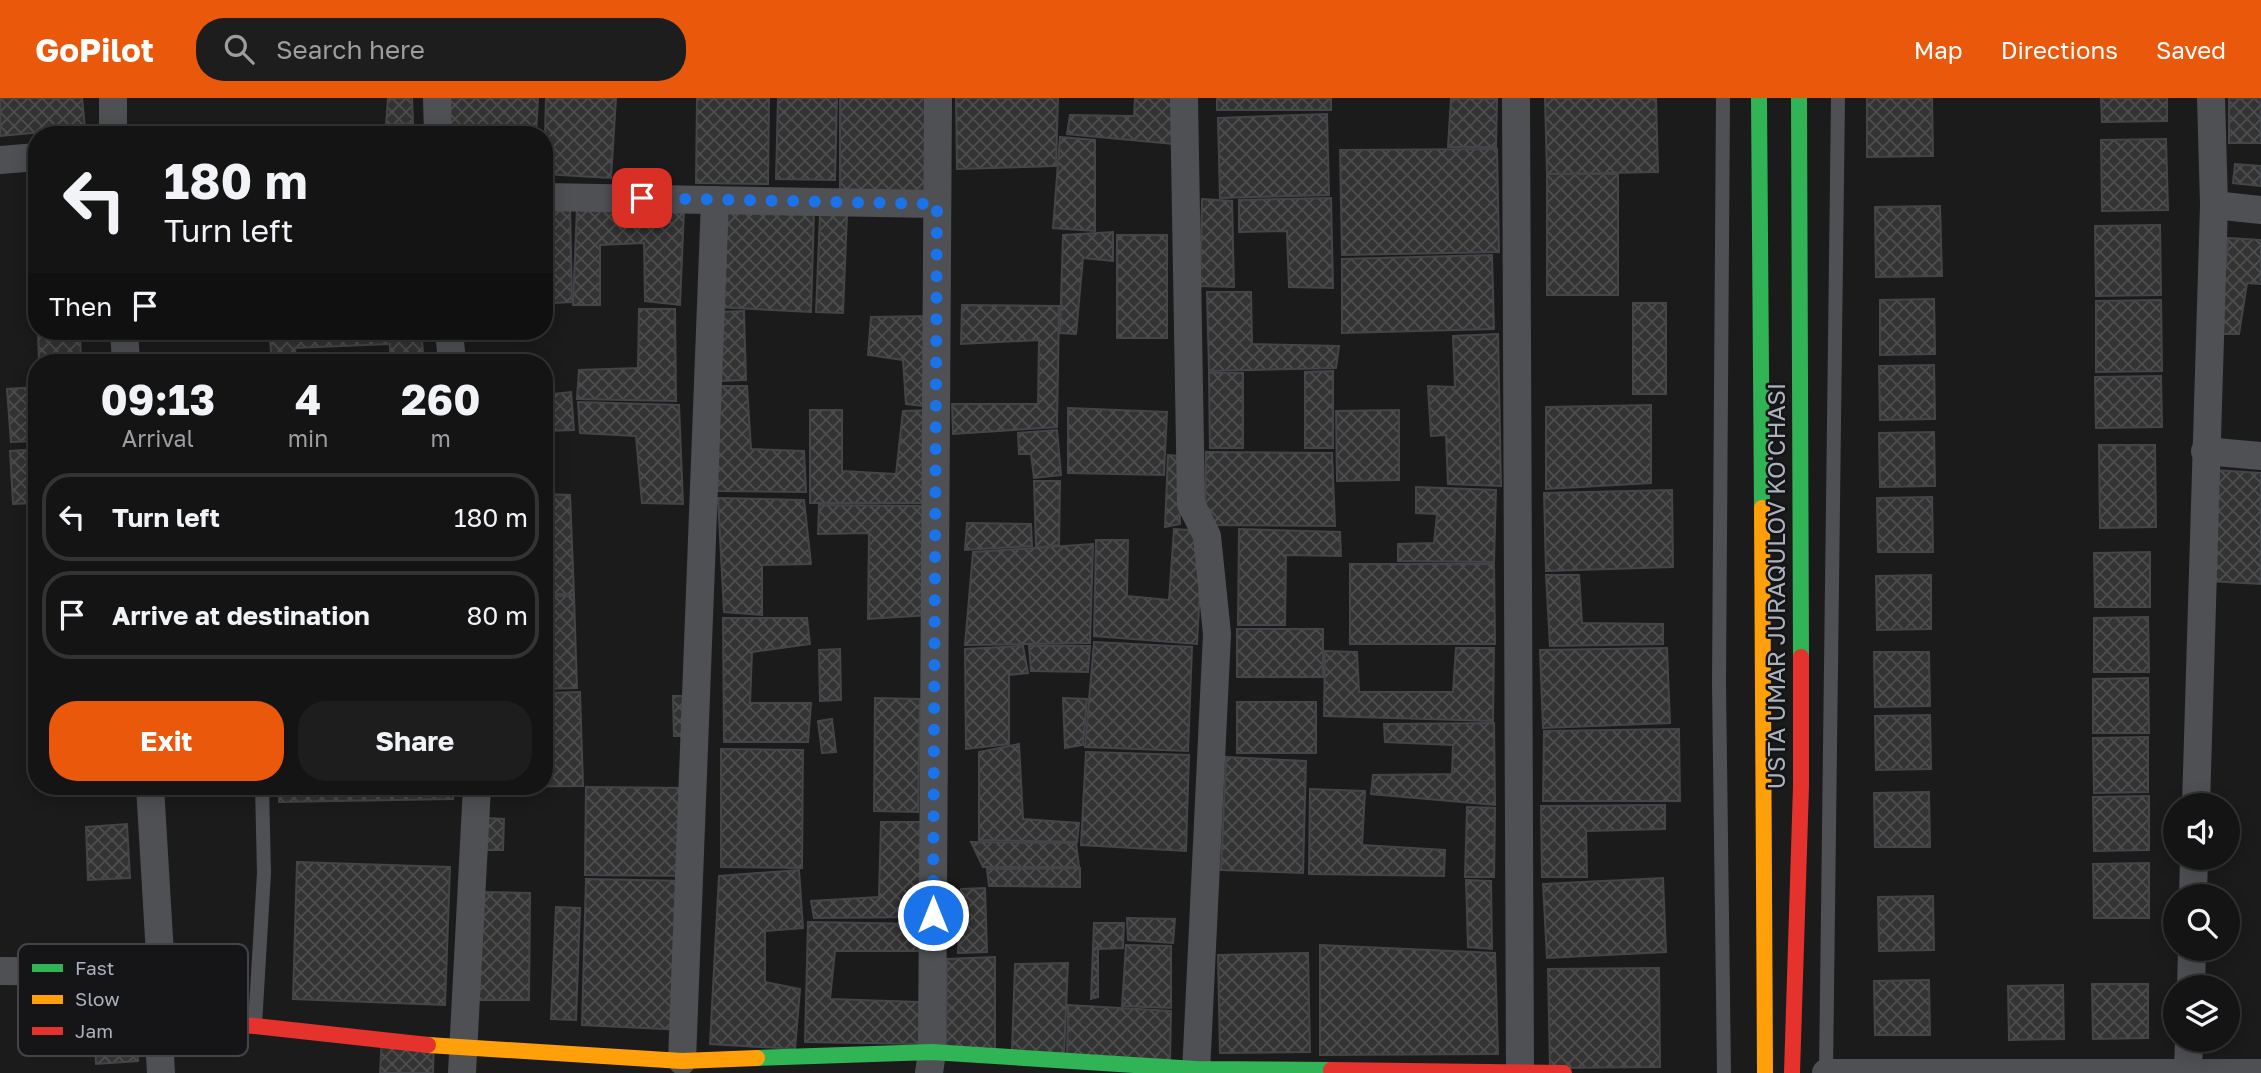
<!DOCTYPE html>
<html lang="en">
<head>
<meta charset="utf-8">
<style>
	:root { --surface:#141415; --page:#1d1d1e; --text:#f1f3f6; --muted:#9d9ea0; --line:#333334; --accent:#ea580c }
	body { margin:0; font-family:"Golos Text",sans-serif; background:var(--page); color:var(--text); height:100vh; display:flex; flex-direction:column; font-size:26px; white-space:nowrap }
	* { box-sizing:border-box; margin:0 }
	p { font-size:23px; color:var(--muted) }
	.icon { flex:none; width:38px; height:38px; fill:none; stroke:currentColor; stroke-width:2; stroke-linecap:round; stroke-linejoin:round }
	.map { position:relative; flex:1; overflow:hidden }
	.drawer { position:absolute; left:28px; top:256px; width:525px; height:441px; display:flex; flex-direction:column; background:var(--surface); border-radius:28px; box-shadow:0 4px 18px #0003,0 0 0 2px var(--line) }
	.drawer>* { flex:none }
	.guide { position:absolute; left:28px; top:28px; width:525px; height:214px; border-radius:28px; box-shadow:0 4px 18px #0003,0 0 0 2px var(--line); background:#141415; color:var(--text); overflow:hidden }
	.tools { position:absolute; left:2163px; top:695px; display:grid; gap:14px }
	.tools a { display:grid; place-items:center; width:77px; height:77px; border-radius:50%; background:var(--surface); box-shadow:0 4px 18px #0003,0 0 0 2px var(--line); font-size:35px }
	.pin { position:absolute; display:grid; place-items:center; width:60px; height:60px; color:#fff; margin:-30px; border-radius:14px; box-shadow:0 4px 10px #0006 }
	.me { position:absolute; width:77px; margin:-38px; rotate:0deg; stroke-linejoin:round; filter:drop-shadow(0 0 5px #0008) }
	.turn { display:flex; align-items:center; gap:24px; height:147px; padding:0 21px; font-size:32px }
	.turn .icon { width:91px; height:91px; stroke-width:2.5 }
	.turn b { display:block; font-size:49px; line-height:60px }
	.then { display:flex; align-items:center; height:66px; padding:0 21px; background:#0003; gap:14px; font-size:26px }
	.eta { display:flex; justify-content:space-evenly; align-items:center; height:119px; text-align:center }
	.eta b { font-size:42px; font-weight:700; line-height:49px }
	.primary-button { display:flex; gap:14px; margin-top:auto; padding:14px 21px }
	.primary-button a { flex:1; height:80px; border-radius:28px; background:var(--accent); color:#fff; font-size:28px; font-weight:700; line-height:80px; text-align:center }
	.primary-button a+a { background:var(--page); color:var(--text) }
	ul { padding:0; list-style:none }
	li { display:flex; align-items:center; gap:21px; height:88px; margin:0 14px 10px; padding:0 7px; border:4px solid var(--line); border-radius:28px }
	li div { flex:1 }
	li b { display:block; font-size:26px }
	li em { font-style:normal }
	header { display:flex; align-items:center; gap:42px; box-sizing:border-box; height:98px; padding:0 35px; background:var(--accent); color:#fff }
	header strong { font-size:33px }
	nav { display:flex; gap:38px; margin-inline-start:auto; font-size:24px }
	.search { width:490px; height:63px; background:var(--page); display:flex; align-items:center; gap:18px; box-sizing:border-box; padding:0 24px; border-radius:28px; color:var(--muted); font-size:26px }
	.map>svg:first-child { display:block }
	.building { fill:url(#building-cross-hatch); stroke:#444548; stroke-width:2 }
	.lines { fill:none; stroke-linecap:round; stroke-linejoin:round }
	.lane { stroke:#4f5054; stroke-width:14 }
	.street { stroke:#4f5054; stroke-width:28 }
	.fast { stroke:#30b455; stroke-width:16 }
	.slow { stroke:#ff9f0a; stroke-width:16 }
	.jam { stroke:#e5322d; stroke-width:16 }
	.route { stroke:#1a73e8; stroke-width:12; stroke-dasharray:0 21.6 }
	.labels { text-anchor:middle; stroke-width:5; stroke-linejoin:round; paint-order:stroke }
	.street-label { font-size:24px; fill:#abb1bd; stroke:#151518 }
	.key { fill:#151518; stroke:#42444a; stroke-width:2 }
	.key-label { font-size:19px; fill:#abb1bd }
</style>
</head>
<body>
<header>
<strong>GoPilot</strong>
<div class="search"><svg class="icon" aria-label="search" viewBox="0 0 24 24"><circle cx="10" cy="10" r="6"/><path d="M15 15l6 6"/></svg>Search here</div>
<nav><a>Map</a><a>Directions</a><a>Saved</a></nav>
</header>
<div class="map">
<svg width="2261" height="975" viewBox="0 0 2261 975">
	<defs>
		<pattern id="building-cross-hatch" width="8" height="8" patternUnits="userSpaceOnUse" patternTransform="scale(1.75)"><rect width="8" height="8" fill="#333334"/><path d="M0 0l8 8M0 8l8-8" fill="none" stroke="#4e4e4f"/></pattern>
	</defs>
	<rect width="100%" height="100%" fill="#1b1b1c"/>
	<g class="building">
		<path d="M 0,0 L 82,0 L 85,30 L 0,38 Z"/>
		<path d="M 388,0 L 412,0 L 413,25 L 386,27 Z"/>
		<path d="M 450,0 L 538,0 L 536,37 L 449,37 Z"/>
		<path d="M 546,0 L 616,0 L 611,80 L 544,76 Z"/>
		<path d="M 697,0 L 769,0 L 768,86 L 696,85 Z"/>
		<path d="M 778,0 L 837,0 L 835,82 L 776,81 Z"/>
		<rect x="840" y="0" width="89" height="94"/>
		<path d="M 956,0 L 1058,0 L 1056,68 L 957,71 Z"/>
		<path d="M 1135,0 L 1174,0 L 1173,46 L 1067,36 L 1070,17 L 1134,18 Z"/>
		<rect x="1217" y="0" width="114" height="12"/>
		<path d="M 1451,0 L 1497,1 L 1496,49 L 1448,49 Z"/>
		<path d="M 1545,0 L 1656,0 L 1658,74 L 1547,76 Z"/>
		<path d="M 1867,0 L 1932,0 L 1933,58 L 1867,59 Z"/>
		<path d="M 2101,0 L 2167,0 L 2167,23 L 2102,24 Z"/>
		<rect x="2229" y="0" width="32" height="45"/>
		<path d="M 1327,16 L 1329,97 L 1220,100 L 1218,20 Z"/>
		<path d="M 356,32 L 406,32 L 406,37 L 357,37 Z"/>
		<path d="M 1060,39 L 1095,42 L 1095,133 L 1053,130 Z"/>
		<path d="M 2166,41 L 2168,112 L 2102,113 L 2101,42 Z"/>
		<path d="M 1497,51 L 1499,154 L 1342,157 L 1340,52 Z"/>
		<path d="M 2235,66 L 2261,68 L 2261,88 L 2233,85 Z"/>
		<rect x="1547" y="76" width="71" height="121"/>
		<path d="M 1331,100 L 1333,190 L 1289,189 L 1287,133 L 1239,134 L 1239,102 Z"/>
		<path d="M 1202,101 L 1232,103 L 1234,189 L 1200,188 Z"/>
		<path d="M 544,107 L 570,108 L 572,204 L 553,205 L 551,155 L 544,154 Z"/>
		<path d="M 1940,108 L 1942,178 L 1876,179 L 1875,109 Z"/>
		<path d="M 577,109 L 684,112 L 680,207 L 645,203 L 644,145 L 600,147 L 600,207 L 573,207 Z"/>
		<path d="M 721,113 L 814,114 L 811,214 L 715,209 Z"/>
		<path d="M 820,116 L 847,117 L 843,215 L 816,214 Z"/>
		<path d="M 2160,127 L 2161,197 L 2096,198 L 2095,128 Z"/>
		<path d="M 1113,134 L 1113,163 L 1083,160 L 1076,236 L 1060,235 L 1063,137 Z"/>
		<rect x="1117" y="137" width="50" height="103"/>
		<path d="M 2228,140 L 2261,142 L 2261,186 L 2247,185 L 2239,236 L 2220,236 Z"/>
		<path d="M 30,149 L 37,149 L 37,203 L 32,203 Z"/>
		<path d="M 1492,157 L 1494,231 L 1342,235 L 1342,161 Z"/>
		<path d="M 1207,194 L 1251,194 L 1252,246 L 1339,248 L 1336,270 L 1209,273 Z"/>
		<path d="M 1934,201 L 1935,256 L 1880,257 L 1880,202 Z"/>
		<path d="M 2161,202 L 2162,273 L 2096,274 L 2096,203 Z"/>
		<rect x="1633" y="205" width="33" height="91"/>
		<path d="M 962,207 L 1059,208 L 1057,329 L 953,336 L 952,306 L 1038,306 L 1039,242 L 961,246 Z"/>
		<path d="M 639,211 L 675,211 L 676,303 L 577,301 L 579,272 L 638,270 Z"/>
		<path d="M 744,213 L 746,282 L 719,283 L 717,214 Z"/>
		<path d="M 930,218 L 932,309 L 906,306 L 903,262 L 868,257 L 871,219 Z"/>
		<path d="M 38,233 L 80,233 L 81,264 L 39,264 Z"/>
		<path d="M 269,233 L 421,233 L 424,264 L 390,264 L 390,246 L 295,250 L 296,264 L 272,264 Z"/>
		<path d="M 1498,236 L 1501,388 L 1448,386 L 1446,337 L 1431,338 L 1428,288 L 1455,289 L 1453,238 Z"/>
		<path d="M 1934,267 L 1935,321 L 1880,322 L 1879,268 Z"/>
		<path d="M 1333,273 L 1333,350 L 1305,350 L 1305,274 Z"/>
		<path d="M 1209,275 L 1243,275 L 1243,350 L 1210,350 Z"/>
		<path d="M 2161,278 L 2162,329 L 2096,330 L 2095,279 Z"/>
		<path d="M 720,288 L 747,288 L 751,351 L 804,353 L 806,394 L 717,393 Z"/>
		<path d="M 37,289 L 37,343 L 11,344 L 7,291 Z"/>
		<path d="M 571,294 L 574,332 L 544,333 L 544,297 Z"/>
		<path d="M 578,304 L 679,307 L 683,406 L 642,405 L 636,338 L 580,335 Z"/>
		<path d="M 1651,307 L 1651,385 L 1546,391 L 1546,309 Z"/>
		<path d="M 1068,310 L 1167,314 L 1164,377 L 1068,375 Z"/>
		<path d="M 810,312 L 842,312 L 842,373 L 896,376 L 903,313 L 930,312 L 929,405 L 810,405 Z"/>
		<path d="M 1399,312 L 1399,382 L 1337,383 L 1336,313 Z"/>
		<path d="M 1057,332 L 1061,377 L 1034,380 L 1031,356 L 1019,356 L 1018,335 Z"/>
		<path d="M 1934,334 L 1935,388 L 1880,389 L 1879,335 Z"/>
		<path d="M 2099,347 L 2155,347 L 2156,429 L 2100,430 Z"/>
		<path d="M 37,351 L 37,405 L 13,406 L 10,353 Z"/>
		<path d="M 1206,354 L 1332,355 L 1335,428 L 1205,427 Z"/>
		<path d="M 1168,357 L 1179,358 L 1180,426 L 1165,429 Z"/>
		<path d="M 2215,372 L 2261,375 L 2261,486 L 2209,483 Z"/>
		<path d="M 1034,383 L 1060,383 L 1059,447 L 1036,450 Z"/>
		<path d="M 1416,389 L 1496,392 L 1494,464 L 1398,463 L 1398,446 L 1434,445 L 1437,416 L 1416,415 Z"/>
		<path d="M 1672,392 L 1673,469 L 1546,473 L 1544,395 Z"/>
		<path d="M 544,396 L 570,397 L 574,496 L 544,496 Z"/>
		<path d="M 1932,399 L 1933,454 L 1878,454 L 1877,400 Z"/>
		<path d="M 718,400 L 804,402 L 811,466 L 762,467 L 762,517 L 724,514 Z"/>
		<path d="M 819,407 L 931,408 L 929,517 L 868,521 L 869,435 L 818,436 Z"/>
		<path d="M 967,425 L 1031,426 L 1032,448 L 965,452 Z"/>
		<path d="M 1174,431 L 1203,433 L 1197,546 L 1094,538 L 1096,442 L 1128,442 L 1127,498 L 1169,502 Z"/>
		<path d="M 1239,431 L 1340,434 L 1341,458 L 1286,457 L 1285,527 L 1238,527 Z"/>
		<path d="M 1093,446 L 1090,545 L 965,547 L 973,454 Z"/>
		<path d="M 2150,454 L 2150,509 L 2095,509 L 2094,455 Z"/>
		<path d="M 1350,466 L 1494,466 L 1495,546 L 1350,546 Z"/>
		<path d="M 1546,477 L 1579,477 L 1582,525 L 1663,526 L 1663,546 L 1550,548 Z"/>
		<path d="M 1931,477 L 1931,531 L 1877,532 L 1876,478 Z"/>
		<path d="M 544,498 L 574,498 L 577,590 L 544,591 Z"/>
		<path d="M 2148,519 L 2149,574 L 2094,574 L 2094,520 Z"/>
		<path d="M 723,520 L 807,520 L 810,546 L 752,554 L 750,605 L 811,605 L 808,644 L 724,644 Z"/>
		<rect x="1237" y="531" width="86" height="48"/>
		<path d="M 1094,544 L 1192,549 L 1188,653 L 1085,649 Z"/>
		<path d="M 1023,548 L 1028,575 L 1009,577 L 1009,646 L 966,651 L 965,551 Z"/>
		<path d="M 1029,548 L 1090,548 L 1088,574 L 1031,573 Z"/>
		<path d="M 1456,550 L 1494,550 L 1493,623 L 1324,618 L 1325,553 L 1357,554 L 1359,594 L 1453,594 Z"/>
		<path d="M 1667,550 L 1670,625 L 1543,630 L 1540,552 Z"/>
		<path d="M 840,551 L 841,602 L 820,603 L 819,552 Z"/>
		<path d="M 1874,554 L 1929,554 L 1930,608 L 1875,609 Z"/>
		<path d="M 2148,580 L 2149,635 L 2093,635 L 2093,581 Z"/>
		<path d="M 580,594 L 583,688 L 483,689 L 544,688 L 544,595 Z"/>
		<path d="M 673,598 L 691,598 L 692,638 L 674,638 Z"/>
		<path d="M 875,600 L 920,601 L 918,714 L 874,713 Z"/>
		<path d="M 1063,600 L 1087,601 L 1083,647 L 1065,650 Z"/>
		<rect x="1237" y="604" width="79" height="51"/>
		<path d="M 1930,617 L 1931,671 L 1876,672 L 1875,618 Z"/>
		<path d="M 832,621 L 836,654 L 822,655 L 818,623 Z"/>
		<path d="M 1494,625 L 1495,707 L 1371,696 L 1373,677 L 1452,676 L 1453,647 L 1385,644 L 1384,626 Z"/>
		<path d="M 1679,631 L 1680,703 L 1543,703 L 1544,633 Z"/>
		<path d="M 2148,639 L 2148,694 L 2094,695 L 2093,640 Z"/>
		<path d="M 1019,646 L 1023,721 L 1079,725 L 1077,744 L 979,742 L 979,654 Z"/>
		<path d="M 721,651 L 803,652 L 802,770 L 721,769 Z"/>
		<path d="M 1086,654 L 1189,657 L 1186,753 L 1081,747 Z"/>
		<path d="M 1226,659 L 1306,663 L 1303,775 L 1221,772 Z"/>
		<path d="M 279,688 L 453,688 L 453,701 L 279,704 Z"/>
		<path d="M 586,689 L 694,690 L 692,778 L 585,777 Z"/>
		<path d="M 1310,691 L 1365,693 L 1362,747 L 1445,752 L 1444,778 L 1309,776 Z"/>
		<path d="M 1929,694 L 1930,749 L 1875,749 L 1874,695 Z"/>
		<path d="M 2149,698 L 2149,752 L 2094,753 L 2093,699 Z"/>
		<path d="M 1665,707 L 1665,731 L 1586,733 L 1587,779 L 1542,779 L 1541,708 Z"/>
		<path d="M 1467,709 L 1495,710 L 1494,779 L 1465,779 Z"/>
		<path d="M 484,720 L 504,721 L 503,752 L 484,752 Z"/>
		<path d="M 881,724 L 924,724 L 924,819 L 814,820 L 811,803 L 879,799 Z"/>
		<path d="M 127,726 L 130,780 L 88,782 L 86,729 Z"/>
		<path d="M 971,744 L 1076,745 L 1079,769 L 983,769 Z"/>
		<path d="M 297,764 L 450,769 L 445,907 L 293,901 Z"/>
		<path d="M 2149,765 L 2149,820 L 2094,820 L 2093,766 Z"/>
		<path d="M 1080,770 L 1080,789 L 989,788 L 987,771 Z"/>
		<path d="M 799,772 L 803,830 L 765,833 L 765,884 L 800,891 L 795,951 L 710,946 L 719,778 Z"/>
		<path d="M 1663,780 L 1666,854 L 1547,860 L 1543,786 Z"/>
		<path d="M 586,781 L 690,783 L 685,932 L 582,927 Z"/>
		<path d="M 1466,782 L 1491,783 L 1492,851 L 1468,849 Z"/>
		<path d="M 985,790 L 987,854 L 958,855 L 961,791 Z"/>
		<path d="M 481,794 L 530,795 L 529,902 L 479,902 Z"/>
		<path d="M 1933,798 L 1934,852 L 1879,853 L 1878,799 Z"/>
		<path d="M 556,809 L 580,810 L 576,922 L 551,921 Z"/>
		<path d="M 1127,820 L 1175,821 L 1173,845 L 1128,842 Z"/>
		<path d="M 808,824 L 924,826 L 918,853 L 835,853 L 830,901 L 919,904 L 921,946 L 805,944 Z"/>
		<path d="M 1094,825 L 1124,825 L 1123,850 L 1098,851 L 1098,899 L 1091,901 Z"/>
		<path d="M 1126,847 L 1171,848 L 1171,910 L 1122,908 Z"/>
		<path d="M 1320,847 L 1495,855 L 1498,956 L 1320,957 Z"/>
		<path d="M 1308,855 L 1310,954 L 1220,955 L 1218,857 Z"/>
		<path d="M 995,859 L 995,952 L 946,949 L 947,861 Z"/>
		<path d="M 1068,865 L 1064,956 L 1012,952 L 1015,866 Z"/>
		<path d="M 1659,870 L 1660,969 L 1550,970 L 1548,871 Z"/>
		<path d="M 1929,882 L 1930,937 L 1875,937 L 1874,883 Z"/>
		<path d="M 2092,886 L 2148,886 L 2148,940 L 2093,941 Z"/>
		<path d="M 2063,887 L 2064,941 L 2009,942 L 2008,888 Z"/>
		<path d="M 1068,907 L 1171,913 L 1170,962 L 1067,957 Z"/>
		<path d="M 135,909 L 138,963 L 96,966 L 94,912 Z"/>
		<path d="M 382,938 L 434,940 L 433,975 L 380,975 Z"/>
	</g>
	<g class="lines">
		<g class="lane">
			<path d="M 1723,0 L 1719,585 L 1724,975"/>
			<path d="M 255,927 L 264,775 L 262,688"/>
			<path d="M 1826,975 L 1838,0"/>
		</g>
		<g class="street">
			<path d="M 113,0 L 113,37"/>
			<path d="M 437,0 L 438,37"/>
			<path d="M 1184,0 L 1191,406 L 1207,438 L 1217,536 L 1196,975"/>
			<path d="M 1516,0 L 1520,975"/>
			<path d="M 0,62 L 37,59"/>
			<path d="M 544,99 L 937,106"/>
			<path d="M 2214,107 L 2261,112"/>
			<path d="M 124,233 L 126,264"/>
			<path d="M 449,233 L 452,264"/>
			<path d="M 2205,353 L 2261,358"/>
			<path d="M 150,688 L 161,874 L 158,922 L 161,975"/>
			<path d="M 2196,707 L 2214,107 L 2211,0"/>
			<path d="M 2193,798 L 2194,760"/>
			<path d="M 0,873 L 161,874"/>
			<path d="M 2191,889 L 2192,850"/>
			<path d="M 682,963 L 715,102"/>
			<path d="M 2188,974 L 2189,942"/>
			<path d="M 462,975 L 477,688"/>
			<path d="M 929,975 L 932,954 L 938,0"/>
			<path d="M 1826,975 L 2261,975"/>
		</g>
		<g class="fast">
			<path d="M 1759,0 L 1762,410"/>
			<path d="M 1799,0 L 1801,559"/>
			<path d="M 757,960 L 932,954 L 1196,971 L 1331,972"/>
		</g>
		<g class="slow">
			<path d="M 1762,410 L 1765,975"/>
			<path d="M 428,947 L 682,963 L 757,960"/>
		</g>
		<g class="jam">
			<path d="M 158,922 L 255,928 L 428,947"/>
			<path d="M 1331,972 L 1564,975"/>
			<path d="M 1792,975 L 1801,688 L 1801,559"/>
		</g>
	</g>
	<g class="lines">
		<path class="route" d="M 642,100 L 937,106 L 933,817"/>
	</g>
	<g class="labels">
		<g class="street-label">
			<text transform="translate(1777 488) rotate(-90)" y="8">USTA UMAR JURAQULOV KO'CHASI</text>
		</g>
	</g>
	<rect x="18" y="846" width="230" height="112" rx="10" class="key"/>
	<rect x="32" y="866" width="31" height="8" fill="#30b455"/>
	<rect x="32" y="897" width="31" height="9" fill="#ff9f0a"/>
	<rect x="32" y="929" width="31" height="8" fill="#e5322d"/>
	<g class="key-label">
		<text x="75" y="877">Fast</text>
		<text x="75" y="908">Slow</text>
		<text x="75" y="940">Jam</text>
	</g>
</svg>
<div class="tools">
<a><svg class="icon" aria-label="sound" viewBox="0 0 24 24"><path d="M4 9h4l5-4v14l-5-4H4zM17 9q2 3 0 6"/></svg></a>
<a><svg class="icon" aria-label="search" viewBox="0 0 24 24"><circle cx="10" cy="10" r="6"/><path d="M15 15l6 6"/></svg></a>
<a><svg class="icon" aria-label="layers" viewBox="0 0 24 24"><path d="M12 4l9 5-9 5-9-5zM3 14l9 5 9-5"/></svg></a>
</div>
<div class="pin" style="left:642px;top:100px;background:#d93025"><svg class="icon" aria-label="arrive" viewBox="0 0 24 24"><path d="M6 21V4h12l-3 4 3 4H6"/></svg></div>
<svg class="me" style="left:933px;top:817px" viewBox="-20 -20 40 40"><circle r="17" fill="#1a73e8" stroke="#fff" stroke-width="3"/><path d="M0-11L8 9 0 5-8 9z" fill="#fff"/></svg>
<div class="guide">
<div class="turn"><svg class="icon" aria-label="left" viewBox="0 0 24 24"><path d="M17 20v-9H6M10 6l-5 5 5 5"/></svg><div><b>180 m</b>Turn left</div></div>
<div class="then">Then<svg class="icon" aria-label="arrive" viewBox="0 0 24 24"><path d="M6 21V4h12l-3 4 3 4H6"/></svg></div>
</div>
<section class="drawer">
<div class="eta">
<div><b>09:13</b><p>Arrival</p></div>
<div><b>4</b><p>min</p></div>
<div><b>260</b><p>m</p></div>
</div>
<ul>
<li><svg class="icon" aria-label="left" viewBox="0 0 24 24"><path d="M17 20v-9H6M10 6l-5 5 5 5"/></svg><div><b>Turn left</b></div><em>180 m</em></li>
<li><svg class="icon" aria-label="arrive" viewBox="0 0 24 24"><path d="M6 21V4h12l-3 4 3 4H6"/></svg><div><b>Arrive at destination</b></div><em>80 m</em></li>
</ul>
<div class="primary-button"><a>Exit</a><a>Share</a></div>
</section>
</div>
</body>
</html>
